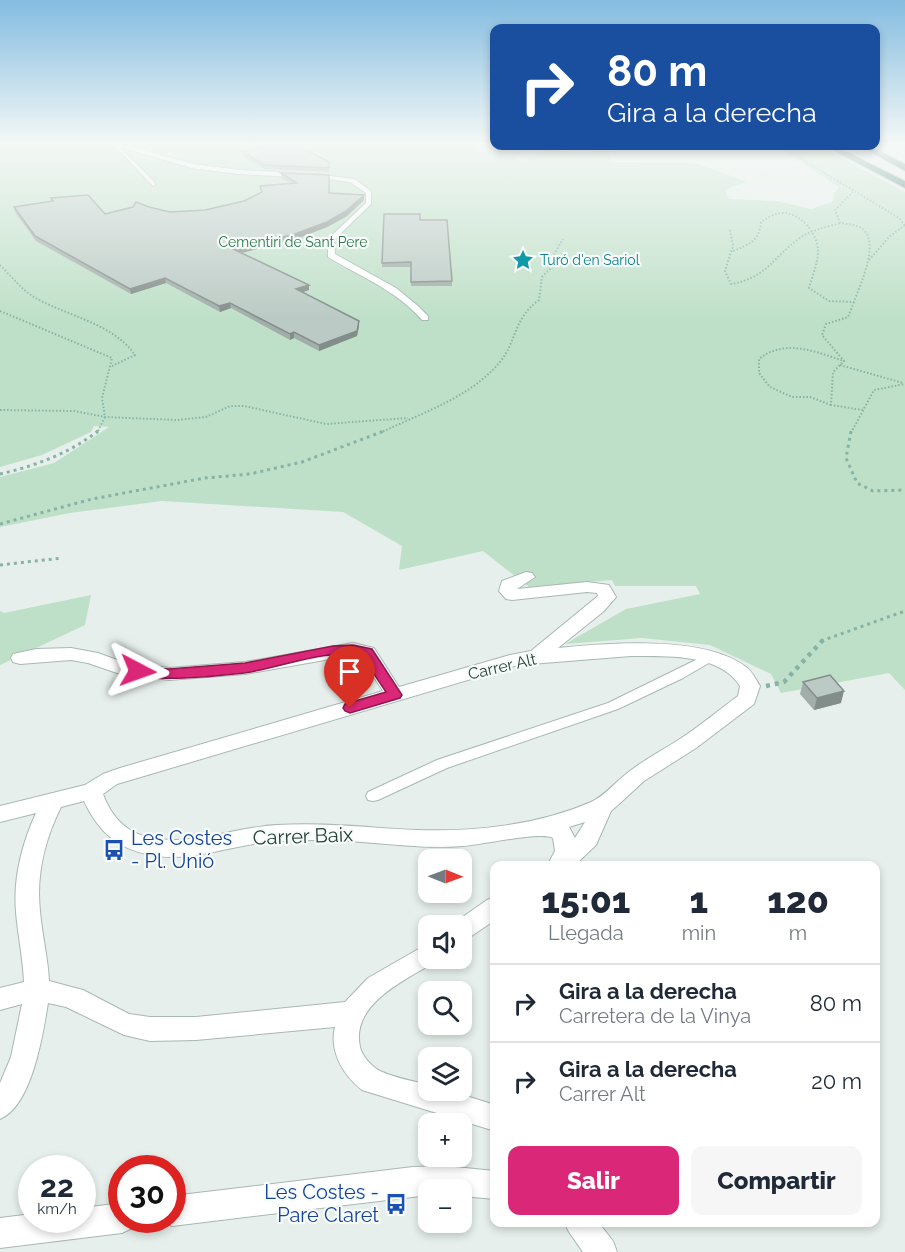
<!DOCTYPE html>
<html lang="es">
<head>
<meta charset="utf-8">
<style>
	:root { --surface:#fff; --page:#f6f6f7; --text:#1f2937; --muted:#747a83; --line:#e0e1e3; --accent:#db2777 }
	body { margin:0; font-family:Raleway,sans-serif; background:var(--page); color:var(--text); height:100vh; display:flex; flex-direction:column; font-size:22px; white-space:nowrap }
	* { box-sizing:border-box; margin:0 }
	p { font-size:20px; color:var(--muted) }
	.icon { flex:none; width:33px; height:33px; fill:none; stroke:currentColor; stroke-width:2; stroke-linecap:round; stroke-linejoin:round }
	.map { position:relative; flex:1; overflow:hidden }
	.panel { position:absolute; left:490px; top:861px; width:390px; height:366px; display:flex; flex-direction:column; background:var(--surface); border-radius:12px; box-shadow:0 3px 9px #0003 }
	.panel>* { flex:none }
	.guide { position:absolute; left:490px; top:24px; width:390px; height:126px; border-radius:12px; box-shadow:0 3px 9px #0003; background:#1a4fa0; color:#fff; overflow:hidden }
	.needle { width:39px; rotate:91deg }
	.fabs { position:absolute; left:418px; top:849px; display:grid; gap:12px }
	.fabs a { display:grid; place-items:center; width:54px; height:54px; border-radius:12px; background:var(--surface); box-shadow:0 3px 9px #0003; font-size:30px }
	.speed { position:absolute; left:18px; top:1155px; display:flex; gap:12px; font-size:30px; font-weight:700; text-align:center }
	.speed>* { display:grid; place-content:center; width:78px; height:78px; border-radius:50%; background:var(--surface); box-shadow:0 3px 9px #0003; line-height:1 }
	.speed small { font-size:15px; font-weight:400 }
	.speed .limit { border:9px solid #d22; background:#fff; color:#111 }
	.pin { position:absolute; display:grid; place-items:center; width:51px; height:51px; color:#fff; margin:-62px -26px; border-radius:50% 50% 50% 0; rotate:-45deg; box-shadow:0 0 6px #0007 }
	.pin .icon { rotate:45deg }
	.me { position:absolute; width:66px; margin:-33px; rotate:94deg; stroke-linejoin:round; filter:drop-shadow(0 0 4px #0008) }
	.turn { display:flex; align-items:center; gap:21px; height:126px; padding:0 18px; font-size:27px }
	.turn .icon { width:78px; height:78px; stroke-width:2.5 }
	.turn b { display:block; font-size:42px; line-height:51px }
	.eta { display:flex; justify-content:space-evenly; align-items:center; height:102px; text-align:center }
	.eta b { font-size:36px; font-weight:800; line-height:42px }
	.cta { display:flex; gap:12px; margin-top:auto; padding:12px 18px }
	.cta a { flex:1; height:69px; border-radius:12px; background:var(--accent); color:#fff; font-size:24px; font-weight:800; line-height:69px; text-align:center }
	.cta a+a { background:var(--page); color:var(--text) }
	ul { padding:0; list-style:none }
	li { display:flex; align-items:center; gap:18px; height:78px; padding:0 18px; border-top:2px solid var(--line) }
	li div { flex:1 }
	li b { display:block; font-size:22px }
	li em { font-style:normal }
	.map>svg:first-child { display:block }
	.green { fill:#bfe0c8 }
	.lines { fill:none; stroke-linecap:round; stroke-linejoin:round }
	.service-casing { stroke:#a8b8b2; stroke-width:2 }
	.minor-casing { stroke:#a8b8b2; stroke-width:2 }
	.tertiary-casing { stroke:#a8b8b2; stroke-width:2 }
	.motorway-casing { stroke:#c2cac8; stroke-width:2 }
	.path-far2 { stroke:#86b3a5; stroke-width:2; stroke-dasharray:1.5 2; stroke-linecap:butt }
	.path-far1 { stroke:#86b3a5; stroke-width:3; stroke-dasharray:3 4; stroke-linecap:butt }
	.path { stroke:#86b3a5; stroke-width:4.5; stroke-dasharray:4 5; stroke-linecap:butt }
	.service { fill:#fff; fill-rule:evenodd }
	.minor { fill:#fff; fill-rule:evenodd }
	.tertiary { fill:#fff; fill-rule:evenodd }
	.motorway { fill:#2f6f62; fill-rule:evenodd }
	.wall { fill:#a1aea9 }
	.shaded-wall { fill:#838d89 }
	.building { fill:#bbcac4; stroke:#838d89; stroke-width:1.5 }
	.route { fill:#db2777; stroke:#8e194d; stroke-width:1.5 }
	.labels { text-anchor:middle; stroke-width:4.5; stroke-linejoin:round; paint-order:stroke }
	.far-park-label { font-size:14px; fill:#2d7a4b; stroke:#f7fbf9 }
	.far-culture-label { font-size:14px; fill:#0d838f; stroke:#f7fbf9; text-anchor:start }
	.street-label { font-size:16px; fill:#24423a; stroke:#f7fbf9 }
	.near-street-label { font-size:20px; fill:#24423a; stroke:#f7fbf9 }
	.near-transit-label { font-size:20px; fill:#164399; stroke:#f7fbf9; text-anchor:start }
</style>
</head>
<body>
<div class="map">
<svg width="905" height="1252" viewBox="0 0 905 1252">
	<rect width="100%" height="100%" fill="#e6efeb"/>
	<g class="green">
		<path d="M 0,144 L 485,144 L 474,150 L 523,161 L 546,151 L 538,146 L 542,146 L 566,153 L 586,155 L 593,151 L 608,151 L 610,162 L 695,163 L 747,182 L 731,187 L 725,191 L 729,199 L 777,201 L 811,209 L 832,202 L 834,194 L 839,187 L 776,146 L 819,146 L 905,192 L 905,690 L 889,673 L 781,693 L 771,674 L 710,645 L 642,638 L 565,644 L 626,609 L 700,594 L 696,586 L 615,586 L 612,580 L 529,587 L 483,551 L 399,570 L 402,546 L 343,512 L 162,501 L 70,513 L 0,527 L 0,477 L 54,463 L 109,427 L 94,426 L 91,432 L 42,455 L 0,467 Z"/>
		<path d="M 91,595 L 85,625 L 0,665 L 0,611 L 4,613 Z"/>
	</g>
	<g class="lines">
		<defs>
			<g id="service">
				<path d="M 113,144 L 123,144 L 193,164 L 239,170 L 295,173 L 298,175 L 295,177 L 239,174 L 192,168 L 120,147 L 155,183 L 155,185 L 153,186 Z"/>
				<path d="M 315,174 L 354,179 L 371,191 L 371,204 L 334,240 L 335,254 L 396,288 L 418,306 L 428,316 L 428,320 L 422,320 C 396,290 361,277 328,257 L 328,239 L 366,203 L 366,193 L 350,182 L 313,177 Z"/>
				<path d="M 710,653 L 714,654 L 716,657 L 714,660 L 683,678 L 618,709 L 447,768 L 378,800 L 373,801 L 368,800 L 366,796 L 368,792 L 437,760 L 608,703 Z"/>
			</g>
			<g id="minor">
				<path d="M 526,572 L 532,573 L 535,577 L 517,589 L 587,582 L 609,585 L 616,597 L 604,611 L 558,648 C 608,643 705,635 746,667 C 752,671 756,680 760,686 L 754,704 L 696,748 L 644,781 L 619,804 L 611,811 L 596,845 L 574,866 L 547,866 L 555,851 L 553,838 C 540,831 482,845 463,846 C 413,850 364,839 313,840 C 294,840 274,841 254,844 C 221,849 185,862 151,855 C 117,849 98,831 84,801 L 61,807 C 45,839 36,875 40,911 C 42,935 48,958 49,981 L 83,990 L 129,1014 L 150,1017 L 196,1017 L 345,1002 L 368,978 L 429,943 L 429,958 L 439,958 L 438,960 C 408,979 350,1003 360,1047 C 362,1056 372,1067 380,1071 C 395,1078 413,1081 429,1085 L 429,1090 L 447,1090 L 495,1105 L 495,1131 L 362,1090 C 343,1075 329,1051 335,1027 L 196,1040 L 150,1041 L 124,1035 L 66,1007 L 48,1003 C 43,1034 32,1106 0,1119 L 0,1083 L 11,1057 L 22,1004 L 0,1010 L 0,988 L 24,982 C 23,958 18,936 16,912 C 13,878 22,844 36,813 L 0,822 L 0,806 L 85,785 L 103,774 L 120,768 L 383,691 L 361,657 L 353,655 L 245,674 L 169,680 L 117,673 L 88,663 L 71,660 L 20,664 L 13,662 L 11,658 L 13,654 L 36,649 L 71,648 L 98,653 L 120,661 L 169,668 L 245,662 L 353,643 L 374,648 L 399,687 L 510,655 L 531,651 L 598,596 L 597,593 L 587,592 L 512,600 L 506,599 L 499,591 L 502,581 ZM 631,656 C 665,656 720,653 740,686 L 738,696 C 719,710 700,726 680,739 C 663,750 645,759 630,771 C 617,780 605,796 591,802 C 539,825 474,832 417,830 C 370,828 324,822 277,825 C 235,827 192,846 151,838 C 126,833 111,816 103,794 L 117,784 L 134,779 L 518,665 ZM 585,822 L 575,838 L 569,827 Z"/>
				<path d="M 495,897 L 495,920 L 470,937 L 462,940 L 462,926 L 452,926 L 454,923 L 487,900 Z"/>
			</g>
			<g id="tertiary">
				<path d="M 445,1166 L 495,1171 L 495,1199 L 462,1196 L 462,1190 L 429,1190 L 429,1195 L 172,1226 L 161,1220 L 172,1220 L 172,1196 L 413,1167 Z"/>
				<path d="M 122,1203 L 122,1220 L 136,1220 L 132,1228 L 122,1233 L 0,1248 L 0,1218 L 32,1214 L 32,1220 L 82,1220 L 82,1208 Z"/>
				<path d="M 564,1222 L 598,1222 L 613,1241 L 617,1252 L 583,1252 L 569,1232 Z"/>
			</g>
			<g id="motorway">
				<path d="M 825,146 L 835,146 L 905,181 L 905,188 Z"/>
				<path d="M 860,146 L 870,146 L 905,164 L 905,171 Z"/>
			</g>
		</defs>
		<use href="#service" class="service-casing"/>
		<use href="#minor" class="minor-casing"/>
		<use href="#tertiary" class="tertiary-casing"/>
		<use href="#motorway" class="motorway-casing"/>
		<g class="path-far2">
			<path d="M 599,146 L 623,148 L 646,146"/>
			<path d="M 780,146 L 899,218 L 905,226"/>
			<path d="M 730,230 L 733,246 L 725,271 L 731,284 C 767,278 773,257 800,238 C 811,230 827,227 840,223"/>
			<path d="M 733,251 C 749,245 760,240 761,222 C 767,218 775,213 783,213 C 801,213 818,234 818,251 C 818,264 812,276 809,288 L 829,301 L 854,302 C 860,284 883,238 859,227 C 854,224 846,224 840,223 L 835,210 L 853,192"/>
			<path d="M 869,260 L 890,236 L 905,225"/>
			<path d="M 0,265 C 11,276 21,289 34,297 C 66,316 113,323 135,355 L 112,366"/>
			<path d="M 854,302 L 848,317 L 826,324 L 822,335 L 844,361 L 833,372 L 831,405 L 863,410"/>
			<path d="M 0,311 L 112,358 L 102,398 L 105,417 L 97,433"/>
			<path d="M 840,365 L 903,383"/>
			<path d="M 831,405 L 810,397 L 792,397 L 770,387 L 759,373 L 759,359 C 785,338 816,352 844,361"/>
			<path d="M 0,410 L 74,411 L 105,417 L 177,420 L 206,417 L 230,406 L 244,406 L 326,424 L 408,418"/>
			<path d="M 380,433 C 421,413 470,398 500,362 C 517,341 513,319 539,300 L 542,277 L 555,264 L 553,256 L 563,239"/>
			<path d="M 851,433 L 874,390 L 905,384"/>
		</g>
		<g class="path-far1">
			<path d="M 851,431 L 846,458 L 857,483 L 873,491 L 905,490"/>
			<path d="M 0,474 C 35,466 70,453 98,431"/>
			<path d="M 0,524 L 92,499 L 205,478 L 250,474 L 302,462 L 384,431"/>
			<path d="M 0,565 L 62,558"/>
			<path d="M 821,641 L 905,611"/>
		</g>
		<path class="path" d="M 766,686 L 784,682 L 823,640"/>
		<use href="#service" class="service"/>
		<use href="#minor" class="minor"/>
		<use href="#tertiary" class="tertiary"/>
		<use href="#motorway" class="motorway"/>
	</g>
	<g class="wall">
		<path d="M 243,152 L 329,162 L 329,172 L 265,169 L 243,156 Z"/>
		<path d="M 281,173 L 329,193 L 364,200 L 347,216 L 327,227 L 296,239 L 241,253 L 309,290 L 303,292 L 359,326 L 357,336 L 319,351 L 294,338 L 290,340 L 231,308 L 220,312 L 166,283 L 131,294 L 36,241 L 15,212 L 14,207 L 52,201 L 51,198 L 105,214 L 149,207 L 170,212 L 205,210 L 244,201 L 261,192 L 260,186 L 290,183 L 281,178 Z"/>
		<path d="M 420,220 L 452,281 L 452,286 L 411,286 L 411,267 L 382,267 L 382,263 Z"/>
		<path d="M 803,682 L 841,703 L 814,710 L 800,694 Z"/>
	</g>
	<g class="shaded-wall">
		<path d="M 364,195 L 364,200 L 347,216 L 327,227 L 296,239 L 234,255 L 233,249 Z"/>
		<path d="M 165,278 L 166,283 L 131,294 L 130,289 Z"/>
		<path d="M 309,285 L 309,290 L 297,294 L 296,289 Z"/>
		<path d="M 230,303 L 231,308 L 220,312 L 219,306 Z"/>
		<path d="M 359,321 L 359,326 L 357,336 L 319,351 L 319,345 Z"/>
		<path d="M 294,332 L 294,338 L 290,340 L 290,334 Z"/>
		<path d="M 844,691 L 841,703 L 814,710 L 817,698 Z"/>
	</g>
	<g class="building">
		<path d="M 282,144 L 295,144 L 329,162 L 329,168 L 265,165 L 243,152 Z"/>
		<path d="M 281,173 L 329,175 L 329,193 L 364,195 L 346,211 L 327,222 L 295,234 L 233,249 L 309,285 L 296,289 L 359,321 L 357,331 L 319,345 L 294,332 L 290,334 L 230,303 L 219,306 L 165,278 L 130,289 L 35,236 L 14,207 L 53,201 L 51,198 L 88,195 L 105,214 L 133,207 L 136,202 L 149,207 L 170,212 L 205,210 L 244,201 L 262,192 L 260,186 L 297,183 Z"/>
		<path d="M 384,214 L 420,214 L 420,220 L 447,220 L 452,281 L 411,282 L 411,262 L 382,263 Z"/>
		<path d="M 830,675 L 844,691 L 817,698 L 803,682 Z"/>
	</g>
	<linearGradient id="sky" x2="0" y2="1"><stop stop-color="#84bce0"/><stop offset="0.45" stop-color="#f4f8f6"/><stop offset="1" stop-color="#f4f8f6" stop-opacity="0"/></linearGradient>
	<rect width="905" height="319" fill="url(#sky)"/>
	<path class="route" d="M 353,645 L 372,649 L 402,695 L 400,698 L 350,713 L 345,711 L 343,708 L 345,704 L 386,692 L 362,656 C 324,648 282,668 244,673 C 225,675 142,685 131,671 L 138,667 L 169,669 L 245,663 L 333,646 Z"/>
	<defs>
		<symbol id="sight-bare" viewBox="-9 -9 18 18"><path d="M0-6L1.8-2.2L6-1.7L2.9 1.2L3.7 5.4L0 3.3L-3.7 5.4L-2.9 1.2L-6-1.7L-1.8-2.2Z" fill="#0f9aa8" stroke="#f7fbf9" stroke-width="2.5" paint-order="stroke"/></symbol>
		<symbol id="bus-bare" viewBox="-9 -9 18 18"><path d="M-5-6H5V4H4V6H2V4H-2V6H-4V4H-5ZM-3.5-4V0h7V-4ZM-3.5 1.2v1.5H-2V1.2ZM2 1.2v1.5H3.5V1.2Z" fill="#1a4fb4" stroke="#f7fbf9" stroke-width="2.5" paint-order="stroke"/></symbol>
	</defs>
	<g fill-rule="evenodd">
		<use href="#sight-bare" x="508" y="245" width="30" height="30"/>
		<use href="#bus-bare" x="99" y="835" width="30" height="30"/>
		<use href="#bus-bare" x="381" y="1189" width="30" height="30"/>
	</g>
	<g class="labels">
		<g class="far-park-label">
			<text x="293" y="247">Cementiri de Sant Pere</text>
		</g>
		<g class="far-culture-label">
			<text x="540" y="265">Turó d'en Sariol</text>
		</g>
		<g class="street-label">
			<text transform="translate(502 666) rotate(-13)" y="6">Carrer Alt</text>
		</g>
		<g class="near-street-label">
			<text transform="translate(303 836) rotate(-2)" y="7">Carrer Baix</text>
		</g>
		<g class="near-transit-label">
			<text x="131" y="845">Les Costes<tspan x="131" dy="23">- Pl. Unió</tspan></text>
			<text x="379" y="1199" text-anchor="end">Les Costes -<tspan x="379" dy="23">Pare Claret</tspan></text>
		</g>
	</g>
</svg>
<div class="fabs">
<a><svg class="needle" viewBox="-14 -14 28 28"><path d="M0-13l5 13h-10z" fill="#e53935"/><path d="M0 13l5-13h-10z" fill="#747a83"/></svg></a>
<a><svg class="icon" aria-label="sound" viewBox="0 0 24 24"><path d="M4 9h4l5-4v14l-5-4H4zM17 9q2 3 0 6"/></svg></a>
<a><svg class="icon" aria-label="search" viewBox="0 0 24 24"><circle cx="10" cy="10" r="6"/><path d="M15 15l6 6"/></svg></a>
<a><svg class="icon" aria-label="layers" viewBox="0 0 24 24"><path d="M12 4l9 5-9 5-9-5zM3 14l9 5 9-5"/></svg></a>
<a>+</a>
<a>−</a>
</div>
<div class="speed"><div>22<small>km/h</small></div><div class="limit">30</div></div>
<div class="pin" style="left:350px;top:708px;background:#d93025"><svg class="icon" aria-label="arrive" viewBox="0 0 24 24"><path d="M6 21V4h12l-3 4 3 4H6"/></svg></div>
<svg class="me" style="left:138px;top:671px" viewBox="-20 -20 40 40"><path d="M0-17L14 15 0 8-14 15z" fill="#db2777" stroke="#fff" stroke-width="4"/></svg>
<div class="guide">
<div class="turn"><svg class="icon" aria-label="right" viewBox="0 0 24 24"><path d="M7 20v-9h11M14 6l5 5-5 5"/></svg><div><b>80 m</b>Gira a la derecha</div></div>
</div>
<section class="panel">
<div class="eta">
<div><b>15:01</b><p>Llegada</p></div>
<div><b>1</b><p>min</p></div>
<div><b>120</b><p>m</p></div>
</div>
<ul>
<li><svg class="icon" aria-label="right" viewBox="0 0 24 24"><path d="M7 20v-9h11M14 6l5 5-5 5"/></svg><div><b>Gira a la derecha</b><p>Carretera de la Vinya</p></div><em>80 m</em></li>
<li><svg class="icon" aria-label="right" viewBox="0 0 24 24"><path d="M7 20v-9h11M14 6l5 5-5 5"/></svg><div><b>Gira a la derecha</b><p>Carrer Alt</p></div><em>20 m</em></li>
</ul>
<div class="cta"><a>Salir</a><a>Compartir</a></div>
</section>
</div>
</body>
</html>
